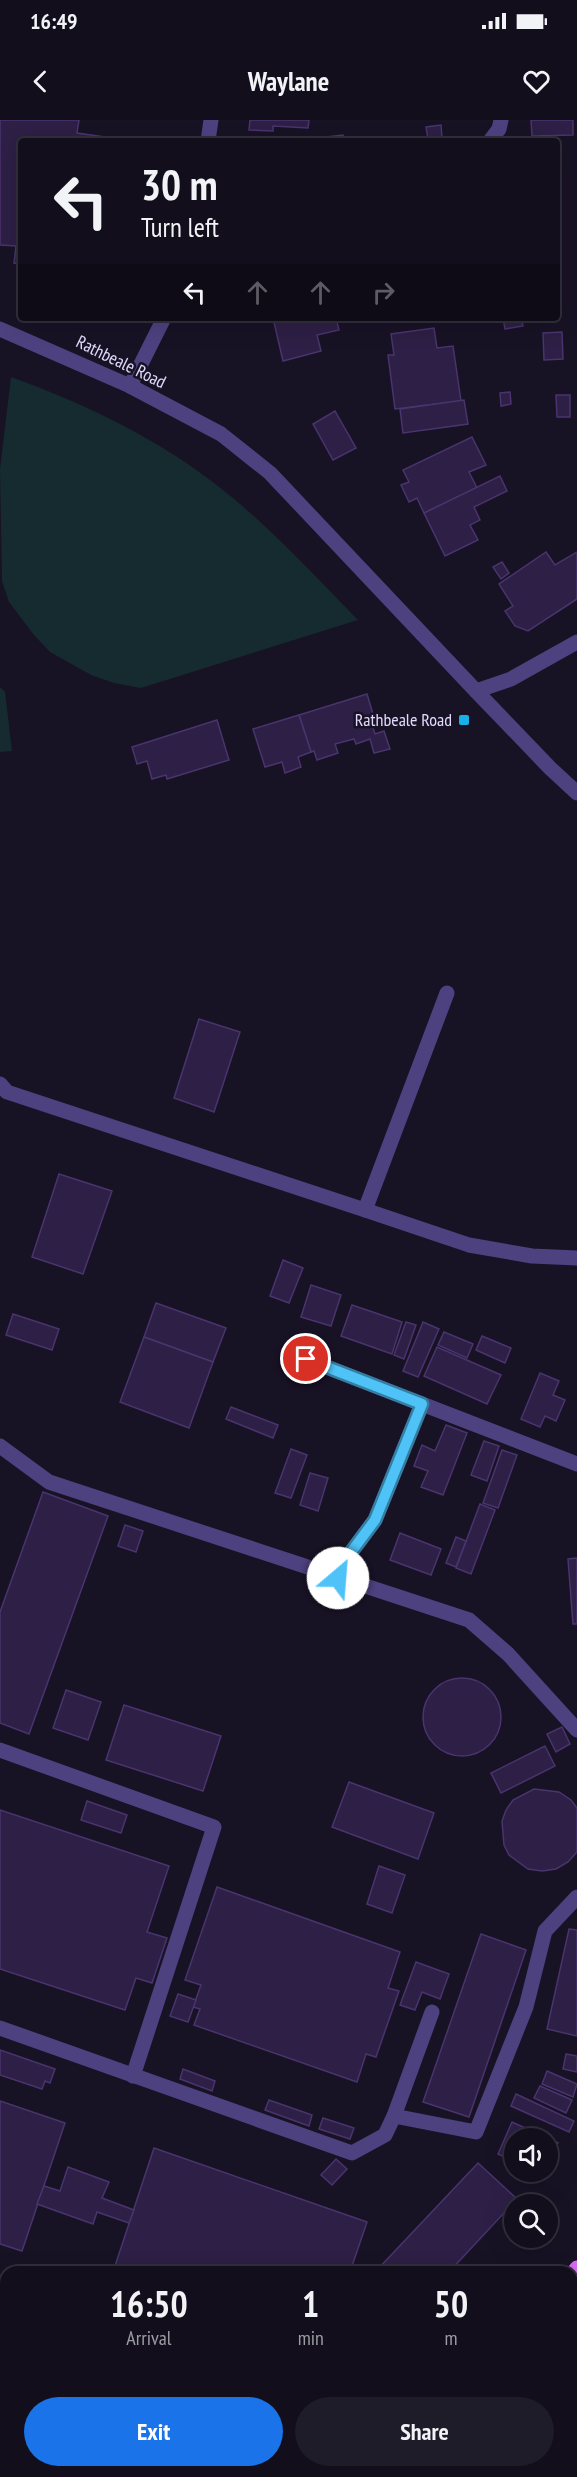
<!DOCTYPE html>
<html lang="en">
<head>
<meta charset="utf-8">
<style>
	:root { --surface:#120e1c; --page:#1f1c29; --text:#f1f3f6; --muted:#9c9ca3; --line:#312e3b; --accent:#1a73e8 }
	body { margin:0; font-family:"PT Sans Narrow",sans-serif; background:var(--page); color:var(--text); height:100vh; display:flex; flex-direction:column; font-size:22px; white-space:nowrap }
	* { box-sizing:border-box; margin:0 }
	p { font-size:20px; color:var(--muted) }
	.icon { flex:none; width:33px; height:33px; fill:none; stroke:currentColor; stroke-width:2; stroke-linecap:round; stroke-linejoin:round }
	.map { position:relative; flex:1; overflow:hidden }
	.panel { position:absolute; left:0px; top:2146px; width:578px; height:212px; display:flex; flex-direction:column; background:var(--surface); border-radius:18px 18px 0 0; box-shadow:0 6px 24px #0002,0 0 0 2px var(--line) }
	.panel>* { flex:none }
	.top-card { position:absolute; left:18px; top:18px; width:542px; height:183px; border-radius:6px; box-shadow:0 6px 24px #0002,0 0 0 2px var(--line); background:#120e1c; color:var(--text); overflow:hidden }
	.tools { position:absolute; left:504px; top:2008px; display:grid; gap:12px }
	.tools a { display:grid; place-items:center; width:54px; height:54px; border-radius:50%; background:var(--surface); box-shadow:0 6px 24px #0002,0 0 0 2px var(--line); font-size:30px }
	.pin { position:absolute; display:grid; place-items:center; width:51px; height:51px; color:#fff; margin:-26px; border:3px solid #fff; border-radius:50%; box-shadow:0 2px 6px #0007 }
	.me { position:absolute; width:66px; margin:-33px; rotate:27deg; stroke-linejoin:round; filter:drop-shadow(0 0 4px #0008) }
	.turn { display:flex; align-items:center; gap:21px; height:126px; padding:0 24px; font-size:27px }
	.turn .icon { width:78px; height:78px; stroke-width:2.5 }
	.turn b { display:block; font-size:42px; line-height:51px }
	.lanes { display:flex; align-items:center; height:57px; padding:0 24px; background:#0003; justify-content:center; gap:30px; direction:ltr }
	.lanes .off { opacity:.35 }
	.eta { display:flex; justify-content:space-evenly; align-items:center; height:102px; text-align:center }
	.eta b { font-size:36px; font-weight:600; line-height:42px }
	.action { display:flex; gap:12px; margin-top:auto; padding:12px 24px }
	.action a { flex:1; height:69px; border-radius:36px; background:var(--accent); color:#fff; font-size:24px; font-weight:600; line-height:69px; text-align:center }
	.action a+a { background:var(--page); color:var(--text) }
	.status { display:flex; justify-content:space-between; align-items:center; height:42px; padding:0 30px; background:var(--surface); direction:ltr }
	.status svg { height:16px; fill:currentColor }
	header { display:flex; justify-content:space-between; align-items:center; height:78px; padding:0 24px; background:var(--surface); font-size:27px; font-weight:600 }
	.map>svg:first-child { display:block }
	.green { fill:#152b2f }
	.building { fill:#2d1f45; stroke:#49346e; stroke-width:1.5 }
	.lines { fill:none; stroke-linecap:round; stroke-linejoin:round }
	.minor { stroke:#4e4180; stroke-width:15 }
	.major { stroke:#d66bf1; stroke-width:15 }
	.route-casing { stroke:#337fa1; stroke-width:15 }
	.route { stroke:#4fc3f7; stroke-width:10 }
	.poi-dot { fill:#18b0e9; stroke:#181225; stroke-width:2 }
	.labels { text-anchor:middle; stroke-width:5; stroke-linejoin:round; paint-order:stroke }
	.street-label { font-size:18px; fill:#e3d9fb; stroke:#181225 }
	.poi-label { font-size:18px; fill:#e3d9fb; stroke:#181225; text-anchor:end }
</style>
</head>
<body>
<div class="status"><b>16:49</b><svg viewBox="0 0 49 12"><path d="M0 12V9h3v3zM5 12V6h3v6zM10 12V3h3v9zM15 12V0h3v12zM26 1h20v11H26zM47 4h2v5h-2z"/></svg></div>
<header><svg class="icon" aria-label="back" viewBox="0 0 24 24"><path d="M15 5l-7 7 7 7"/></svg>Waylane<svg class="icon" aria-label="heart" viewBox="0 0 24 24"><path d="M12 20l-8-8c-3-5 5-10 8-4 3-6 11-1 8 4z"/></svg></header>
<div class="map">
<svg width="577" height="2357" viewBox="0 0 577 2357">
	<rect width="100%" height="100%" fill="#181225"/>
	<g class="green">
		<path d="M 11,257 C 86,284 161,320 223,370 C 272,409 315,456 358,500 L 141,568 L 114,563 L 91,555 L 50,532 L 34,515 L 9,482 L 2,461 L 0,349 Z"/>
		<path d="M 0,567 L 5,572 L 12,631 L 0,632 Z"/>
	</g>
	<g class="building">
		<path d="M 0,0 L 79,0 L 77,13 L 133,21 L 21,21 L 21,144 L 14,143 L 16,126 L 0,125 Z"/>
		<path d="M 250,0 L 309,0 L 308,8 L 273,6 L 273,11 L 249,10 Z"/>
		<path d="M 531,0 L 573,0 L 573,15 L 532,16 Z"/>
		<path d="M 441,5 L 442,17 L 428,19 L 426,7 Z"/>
		<path d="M 343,15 L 344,21 L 290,21 Z"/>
		<path d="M 273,198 L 336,198 L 339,210 L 317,215 L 321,231 L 283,241 Z"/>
		<path d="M 503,198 L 521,198 L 523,206 L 505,209 Z"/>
		<path d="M 434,208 L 437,228 L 453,226 L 461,281 L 395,289 L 388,235 L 394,235 L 391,214 Z"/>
		<path d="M 562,212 L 563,239 L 544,240 L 543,213 Z"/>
		<path d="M 510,272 L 511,284 L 501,286 L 500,273 Z"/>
		<path d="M 556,275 L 570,275 L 570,297 L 557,297 Z"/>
		<path d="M 464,280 L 468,304 L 403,313 L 400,289 Z"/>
		<path d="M 335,291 L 356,328 L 333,340 L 313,304 Z"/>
		<path d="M 472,317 L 486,345 L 469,352 L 477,368 L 424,393 L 417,378 L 409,382 L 401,365 L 409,362 L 403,350 Z"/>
		<path d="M 500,356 L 507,371 L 474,387 L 480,400 L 470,405 L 478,420 L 445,436 L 424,393 Z"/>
		<path d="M 546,432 L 555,445 L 577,432 L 577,479 L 528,511 L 515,506 L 505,491 L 513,486 L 499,464 Z"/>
		<path d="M 502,442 L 509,453 L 501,459 L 493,447 Z"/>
		<path d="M 367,574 L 376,604 L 372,605 L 375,614 L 384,611 L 390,629 L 374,633 L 370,619 L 356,624 L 354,619 L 335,624 L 338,633 L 317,640 L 314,631 L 311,632 L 299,595 Z"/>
		<path d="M 299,595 L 311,632 L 298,637 L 301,647 L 285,653 L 282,642 L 265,647 L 253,609 Z"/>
		<path d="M 217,600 L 229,640 L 167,659 L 166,655 L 152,659 L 147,641 L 137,644 L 132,627 Z"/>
		<path d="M 199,899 L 240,912 L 214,992 L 174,978 Z"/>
		<path d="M 59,1054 L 112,1071 L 83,1154 L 32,1137 Z"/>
		<path d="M 283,1140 L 303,1148 L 289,1183 L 270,1176 Z"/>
		<path d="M 311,1165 L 341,1175 L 331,1206 L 301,1197 Z"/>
		<path d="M 156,1183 L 226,1208 L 213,1242 L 144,1217 Z"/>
		<path d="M 352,1185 L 402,1202 L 392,1234 L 341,1216 Z"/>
		<path d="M 13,1194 L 59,1209 L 52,1230 L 6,1215 Z"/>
		<path d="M 406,1202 L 416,1205 L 404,1239 L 394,1235 Z"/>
		<path d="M 423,1202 L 439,1209 L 418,1257 L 403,1251 Z"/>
		<path d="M 444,1212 L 473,1224 L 467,1238 L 438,1225 Z"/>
		<path d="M 482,1216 L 511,1228 L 505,1243 L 476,1230 Z"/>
		<path d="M 144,1217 L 213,1242 L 189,1308 L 120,1282 Z"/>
		<path d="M 437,1227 L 501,1255 L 487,1284 L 424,1256 Z"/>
		<path d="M 540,1253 L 559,1261 L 553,1275 L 565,1280 L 556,1301 L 545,1296 L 540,1307 L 521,1299 Z"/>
		<path d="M 231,1287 L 278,1305 L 273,1318 L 226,1299 Z"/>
		<path d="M 446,1305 L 467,1313 L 443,1375 L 421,1367 L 428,1351 L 414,1346 L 422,1325 L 435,1331 Z"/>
		<path d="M 484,1321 L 499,1326 L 487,1361 L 471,1355 Z"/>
		<path d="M 291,1329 L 307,1335 L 291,1378 L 275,1373 Z"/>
		<path d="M 502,1330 L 517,1335 L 498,1388 L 483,1383 Z"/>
		<path d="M 310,1353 L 328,1358 L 318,1391 L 300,1385 Z"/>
		<path d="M 43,1372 L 108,1396 L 29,1614 L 0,1603 L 0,1492 Z"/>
		<path d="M 480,1384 L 495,1390 L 471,1454 L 456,1448 Z"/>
		<path d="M 125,1405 L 143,1411 L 136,1432 L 118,1426 Z"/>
		<path d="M 400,1413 L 441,1429 L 431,1455 L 390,1440 Z"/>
		<path d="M 456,1417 L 466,1421 L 456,1447 L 446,1443 Z"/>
		<path d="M 577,1438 L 577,1504 L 573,1504 L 568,1439 Z"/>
		<circle cx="462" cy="1597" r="39"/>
		<path d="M 66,1570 L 101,1582 L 88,1620 L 53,1608 Z"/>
		<path d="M 124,1585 L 221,1616 L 203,1671 L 106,1640 Z"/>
		<path d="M 562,1607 L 570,1624 L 556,1632 L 547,1614 Z"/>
		<path d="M 545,1626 L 555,1646 L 501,1673 L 491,1653 Z"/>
		<path d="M 349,1662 L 434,1693 L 418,1739 L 332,1707 Z"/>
		<path d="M 534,1669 L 559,1672 L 571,1680 L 577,1688 L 577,1732 L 568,1742 L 556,1749 L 542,1751 L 528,1749 L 509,1735 L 504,1725 L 502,1701 L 506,1690 L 513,1680 Z"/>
		<path d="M 87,1681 L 127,1695 L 121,1713 L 81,1700 Z"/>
		<path d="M 0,1690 L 169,1746 L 147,1812 L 167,1818 L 152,1863 L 136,1858 L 125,1890 L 0,1849 Z"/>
		<path d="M 379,1746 L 405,1755 L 392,1793 L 367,1784 Z"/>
		<path d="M 217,1767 L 400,1832 L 388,1868 L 399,1871 L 376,1937 L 366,1934 L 357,1962 L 194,1905 L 200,1889 L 193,1887 L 201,1865 L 185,1860 Z"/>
		<path d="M 569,1809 L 577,1810 L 577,1916 L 547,1909 Z"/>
		<path d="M 481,1814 L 526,1830 L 469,1997 L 423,1982 Z"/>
		<path d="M 416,1842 L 449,1854 L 440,1879 L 422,1872 L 415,1890 L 400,1885 Z"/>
		<path d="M 178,1874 L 196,1880 L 188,1902 L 170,1896 Z"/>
		<path d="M 0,1930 L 55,1949 L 50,1963 L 45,1961 L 42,1969 L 0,1955 Z"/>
		<path d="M 566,1934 L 577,1936 L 577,1952 L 563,1949 Z"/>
		<path d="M 183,1949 L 215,1961 L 212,1971 L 180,1959 Z"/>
		<path d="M 547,1951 L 577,1964 L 573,1977 L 542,1964 Z"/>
		<path d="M 540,1966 L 572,1980 L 566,1993 L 534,1978 Z"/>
		<path d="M 516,1974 L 574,2001 L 569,2012 L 511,1986 Z"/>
		<path d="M 269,1980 L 312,1995 L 309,2006 L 265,1990 Z"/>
		<path d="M 0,1981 L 65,2003 L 22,2131 L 0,2124 Z"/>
		<path d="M 323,1998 L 354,2008 L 350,2019 L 319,2009 Z"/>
		<path d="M 512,2002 L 558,2023 L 548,2047 L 548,2019 L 514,2019 L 514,2041 L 498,2034 Z"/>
		<path d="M 154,2028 L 367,2102 L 350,2152 L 113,2152 Z"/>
		<path d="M 336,2039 L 347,2049 L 332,2065 L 321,2055 Z"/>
		<path d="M 478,2043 L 517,2079 L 449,2152 L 382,2152 L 378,2149 Z"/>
		<path d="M 68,2047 L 109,2062 L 102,2078 L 134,2090 L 129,2103 L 97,2092 L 93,2104 L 37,2084 L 44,2066 L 60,2071 Z"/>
		<path d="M 6,2229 L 6,2260 L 0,2258 L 0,2233 L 4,2234 Z"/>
	</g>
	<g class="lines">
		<g class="minor">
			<path d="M 208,21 L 211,0"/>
			<path d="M 490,21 L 499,9 L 501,0"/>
			<path d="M 0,209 L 130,266 L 221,314 L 270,353 L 476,571 L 550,648 L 577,673"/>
			<path d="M 130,266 L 164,198"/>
			<path d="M 476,571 L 511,559 L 577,522"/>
			<path d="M 447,873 L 365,1090 L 469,1125 L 532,1136 L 577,1138"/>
			<path d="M 0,964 L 7,972 L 365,1090"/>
			<path d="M 306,1239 L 422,1284"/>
			<path d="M 0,1326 L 49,1362 L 469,1500 L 508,1534 L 577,1610"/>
			<path d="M 338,1458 L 346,1439 L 375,1400 L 422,1284 L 577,1344"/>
			<path d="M 0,1630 L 214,1707 L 133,1956"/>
			<path d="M 0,1908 L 352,2033 L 385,2015 L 394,1996 L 476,2012 L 526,1887 L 545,1811 L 577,1777"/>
			<path d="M 394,1996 L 432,1892"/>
			<path d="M 572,2293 L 577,2299"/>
			<path d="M 483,2352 L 485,2357"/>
		</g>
		<g class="major">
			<path d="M 572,2154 L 577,2148"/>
			<path d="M 316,2357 L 325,2352"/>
		</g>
	</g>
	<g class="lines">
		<defs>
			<path id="route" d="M 306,1239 L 422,1284 L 375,1400 L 346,1439 L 338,1458"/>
		</defs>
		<use href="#route" class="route-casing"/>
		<use href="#route" class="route"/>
	</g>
	<rect class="poi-dot" x="458" y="594" width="12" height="12" rx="3"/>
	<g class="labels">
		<g class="street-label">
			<text transform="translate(121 242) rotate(26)" y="6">Rathbeale Road</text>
		</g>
		<g class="poi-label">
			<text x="452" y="606">Rathbeale Road</text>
		</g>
	</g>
</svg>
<div class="tools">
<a><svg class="icon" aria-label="sound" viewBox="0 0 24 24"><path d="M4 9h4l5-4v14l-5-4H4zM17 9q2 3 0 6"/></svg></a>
<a><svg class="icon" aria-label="search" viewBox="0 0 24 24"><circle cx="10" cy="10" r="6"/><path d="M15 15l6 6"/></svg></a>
</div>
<div class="pin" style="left:306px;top:1239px;background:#d93025"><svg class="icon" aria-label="arrive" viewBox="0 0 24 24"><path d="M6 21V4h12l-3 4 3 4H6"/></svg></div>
<svg class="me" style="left:338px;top:1458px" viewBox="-20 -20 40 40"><circle r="19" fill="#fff"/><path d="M0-13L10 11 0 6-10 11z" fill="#4fc3f7"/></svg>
<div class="top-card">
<div class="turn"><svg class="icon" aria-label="left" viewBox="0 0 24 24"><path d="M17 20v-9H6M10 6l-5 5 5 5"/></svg><div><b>30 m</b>Turn left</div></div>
<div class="lanes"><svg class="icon" aria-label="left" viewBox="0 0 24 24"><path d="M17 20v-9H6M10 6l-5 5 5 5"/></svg><svg class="icon off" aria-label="ahead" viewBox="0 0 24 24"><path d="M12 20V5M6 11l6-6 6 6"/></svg><svg class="icon off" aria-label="ahead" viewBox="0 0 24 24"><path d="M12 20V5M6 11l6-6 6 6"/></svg><svg class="icon off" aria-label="right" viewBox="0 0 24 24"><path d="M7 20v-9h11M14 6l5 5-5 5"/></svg></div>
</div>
<section class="panel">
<div class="eta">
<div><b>16:50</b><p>Arrival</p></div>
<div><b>1</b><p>min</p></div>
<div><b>50</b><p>m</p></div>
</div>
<div class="action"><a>Exit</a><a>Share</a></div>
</section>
</div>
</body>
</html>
